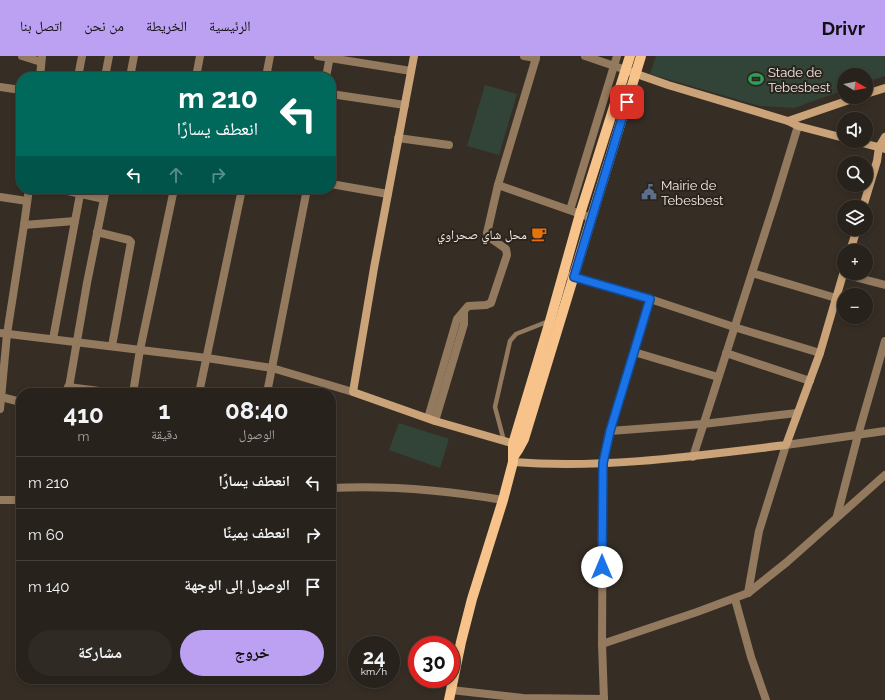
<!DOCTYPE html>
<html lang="ar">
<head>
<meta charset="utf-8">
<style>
	:root { --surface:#28221c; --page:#302a25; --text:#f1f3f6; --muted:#a5a4a3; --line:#443f3b; --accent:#bca0f2 }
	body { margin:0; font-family:Raleway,"Noto Naskh Arabic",sans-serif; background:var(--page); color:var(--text); direction:rtl; height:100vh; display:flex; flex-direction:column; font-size:15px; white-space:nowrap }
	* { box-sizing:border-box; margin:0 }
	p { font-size:13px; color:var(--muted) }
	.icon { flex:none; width:22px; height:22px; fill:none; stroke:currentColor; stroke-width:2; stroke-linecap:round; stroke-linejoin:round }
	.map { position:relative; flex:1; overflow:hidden; direction:ltr }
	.details { position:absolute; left:16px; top:332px; width:320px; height:296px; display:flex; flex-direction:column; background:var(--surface); border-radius:16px; box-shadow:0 2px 6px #0003,0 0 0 1px var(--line); direction:rtl }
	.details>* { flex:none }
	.top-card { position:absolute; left:16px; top:16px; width:320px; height:122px; border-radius:16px; box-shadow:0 2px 6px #0003,0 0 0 1px var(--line); direction:rtl; background:#00695c; color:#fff; overflow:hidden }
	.needle { width:26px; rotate:100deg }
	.tools { position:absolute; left:837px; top:12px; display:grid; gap:8px }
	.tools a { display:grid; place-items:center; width:36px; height:36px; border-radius:50%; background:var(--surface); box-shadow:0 2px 6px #0003,0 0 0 1px var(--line); font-size:20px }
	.speed { position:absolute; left:348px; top:580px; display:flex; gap:8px; font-size:20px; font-weight:700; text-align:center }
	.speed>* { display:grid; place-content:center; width:52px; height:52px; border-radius:50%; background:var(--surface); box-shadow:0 2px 6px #0003,0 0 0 1px var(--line); line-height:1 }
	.speed small { font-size:10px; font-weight:400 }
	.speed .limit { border:6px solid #d22; background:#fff; color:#111 }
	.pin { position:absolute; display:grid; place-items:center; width:34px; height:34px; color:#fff; margin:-17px; border-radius:8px; box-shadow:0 2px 6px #0006 }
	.me { position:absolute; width:44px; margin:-22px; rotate:0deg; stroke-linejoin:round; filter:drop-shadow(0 0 3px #0008) }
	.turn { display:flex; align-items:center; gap:14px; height:84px; padding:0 12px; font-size:18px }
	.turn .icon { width:52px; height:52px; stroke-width:2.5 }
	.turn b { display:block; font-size:28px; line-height:34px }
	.lanes { display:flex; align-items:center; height:38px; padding:0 12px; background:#0003; justify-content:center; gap:20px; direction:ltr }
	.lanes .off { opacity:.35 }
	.eta { display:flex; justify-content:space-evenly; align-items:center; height:68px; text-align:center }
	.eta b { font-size:24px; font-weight:700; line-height:28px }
	.primary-button { display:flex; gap:8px; margin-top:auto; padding:8px 12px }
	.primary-button a { flex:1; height:46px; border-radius:24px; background:var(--accent); color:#111; font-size:16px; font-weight:700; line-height:46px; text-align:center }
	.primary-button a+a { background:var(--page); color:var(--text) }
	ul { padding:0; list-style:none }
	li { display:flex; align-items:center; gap:12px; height:52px; padding:0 12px; border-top:1px solid var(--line) }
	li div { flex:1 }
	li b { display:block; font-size:15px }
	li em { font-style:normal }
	header { display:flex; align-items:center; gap:24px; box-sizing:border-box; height:56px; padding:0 20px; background:var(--accent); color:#111 }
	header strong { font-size:19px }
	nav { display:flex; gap:22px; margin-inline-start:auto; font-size:14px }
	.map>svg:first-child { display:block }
	.green { fill:#324437 }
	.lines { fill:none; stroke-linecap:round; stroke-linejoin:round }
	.lane { stroke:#937a5f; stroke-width:4.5 }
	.street { stroke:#937a5f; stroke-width:8 }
	.secondary { stroke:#cba378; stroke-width:8 }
	.primary { stroke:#f7c38b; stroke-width:10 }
	.route-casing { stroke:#114b97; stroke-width:10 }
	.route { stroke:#1a73e8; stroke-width:7 }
	.labels { text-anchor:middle; stroke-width:4; stroke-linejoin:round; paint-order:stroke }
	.poi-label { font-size:13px; fill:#f0eae5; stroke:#2c241c; text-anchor:start }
</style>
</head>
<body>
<header>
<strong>Drivr</strong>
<nav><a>الرئيسية</a><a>الخريطة</a><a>من نحن</a><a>اتصل بنا</a></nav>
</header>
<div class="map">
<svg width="885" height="644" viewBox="0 0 885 644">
	<rect width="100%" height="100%" fill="#362e25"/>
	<g class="green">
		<path d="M 656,0 L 885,0 L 885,20 L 866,26 L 866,19 L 844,19 L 844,34 L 794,52 L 760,50 L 650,18 Z"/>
		<path d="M 485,29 L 517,38 L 499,99 L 467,90 Z"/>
		<path d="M 399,367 L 449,383 L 440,412 L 389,394 Z"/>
	</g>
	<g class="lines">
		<path class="lane" d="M 504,385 L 495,351 L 510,285 L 516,278 L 549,265"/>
		<g class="street">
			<path d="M 22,0 L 41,6"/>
			<path d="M 318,0 L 411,15"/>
			<path d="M 524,0 L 536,2 L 536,0"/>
			<path d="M 585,0 L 626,14"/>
			<path d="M 40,21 L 42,0"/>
			<path d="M 78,21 L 82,0"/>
			<path d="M 105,21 L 109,0"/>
			<path d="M 130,21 L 134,0"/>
			<path d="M 196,21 L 200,0"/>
			<path d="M 266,21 L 270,0"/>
			<path d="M 326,21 L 330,0"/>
			<path d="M 0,31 L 21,34"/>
			<path d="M 331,38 L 405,49"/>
			<path d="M 398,82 L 449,89"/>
			<path d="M 331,128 L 388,138"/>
			<path d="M 498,129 L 592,162"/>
			<path d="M 59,133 L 104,143"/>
			<path d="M 0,141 L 27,145"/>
			<path d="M 570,154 L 617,0"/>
			<path d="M 24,169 L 75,165"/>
			<path d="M 97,176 L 129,184 L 131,186 L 112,290"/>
			<path d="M 752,217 L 836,242"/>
			<path d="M 843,218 L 885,229"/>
			<path d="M 568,219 L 650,243 L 734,271 L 820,297"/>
			<path d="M 0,277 L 207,302 L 272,312 L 353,336"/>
			<path d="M 53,283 L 81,133"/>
			<path d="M 634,296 L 718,321"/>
			<path d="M 726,297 L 810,325"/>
			<path d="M 68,331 L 115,337"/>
			<path d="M 68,337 L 87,227 L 106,133"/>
			<path d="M 133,337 L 140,294 L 174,133"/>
			<path d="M 199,337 L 242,133"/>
			<path d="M 267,337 L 307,133"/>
			<path d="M 1,341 L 21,346"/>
			<path d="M 0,353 L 7,278 L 24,169 L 29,133"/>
			<path d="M 428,362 L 457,263 L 468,250 L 486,249 L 491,247 L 507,199 L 506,193 L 489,181 L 487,177 L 498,129 L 536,2"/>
			<path d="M 435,365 L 464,268 L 464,256"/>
			<path d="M 610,375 L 703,368 L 797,357"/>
			<path d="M 693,401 L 776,142 L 798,70"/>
			<path d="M 331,432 C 390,429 445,434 503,444"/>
			<path d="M 0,444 L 21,444"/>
			<path d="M 837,460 L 858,379 L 885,285"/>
			<path d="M 748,537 L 759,475 L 786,389 L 885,375"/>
			<path d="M 735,543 L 751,601 L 766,644"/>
			<path d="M 602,588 L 697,556 L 748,537 L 787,506 L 885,419"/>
			<path d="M 451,634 L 523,642 L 604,643"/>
			<path d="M 604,644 L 602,588 L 603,407 L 610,375 L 650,243"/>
		</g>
		<g class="secondary">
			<path d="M 414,0 L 374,212 L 353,336 L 435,365 L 518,389"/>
			<path d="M 631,16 L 668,29 L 788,65 L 798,70 L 844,82"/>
			<path d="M 866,38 L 885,32"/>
			<path d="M 788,65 L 858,41"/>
			<path d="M 855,85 L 885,93"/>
			<path d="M 863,151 L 877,105 L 879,91 L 885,81"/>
			<path d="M 850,195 L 857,173"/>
			<path d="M 513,406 C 604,413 696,400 786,389 L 820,297 L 844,215"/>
		</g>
		<g class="primary">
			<path d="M 514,400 L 518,394 L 524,383 L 641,0"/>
			<path d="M 449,644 L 461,586 L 472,543 L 503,444 L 513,406 L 513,388 L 550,265 L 580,158 L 630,0"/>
		</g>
	</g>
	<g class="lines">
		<defs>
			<path id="route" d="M 602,511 L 603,407 L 610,375 L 650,243 L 574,221 L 627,46"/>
		</defs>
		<use href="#route" class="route-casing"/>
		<use href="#route" class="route"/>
	</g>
	<defs>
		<symbol id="stadium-bare" viewBox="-9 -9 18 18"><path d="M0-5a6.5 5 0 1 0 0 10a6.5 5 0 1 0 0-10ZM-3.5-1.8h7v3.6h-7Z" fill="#2e9e5b" stroke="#2c241c" stroke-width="2.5" paint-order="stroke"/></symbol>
		<symbol id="civic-bare" viewBox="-9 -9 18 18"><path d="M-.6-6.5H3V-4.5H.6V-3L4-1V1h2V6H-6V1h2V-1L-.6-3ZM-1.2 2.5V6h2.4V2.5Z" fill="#5c6f8a" stroke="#2c241c" stroke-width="2.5" paint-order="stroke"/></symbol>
		<symbol id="cafe-bare" viewBox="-9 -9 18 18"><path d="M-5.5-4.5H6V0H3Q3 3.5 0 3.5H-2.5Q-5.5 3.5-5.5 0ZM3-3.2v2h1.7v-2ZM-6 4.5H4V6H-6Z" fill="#e8710a" stroke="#2c241c" stroke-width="2.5" paint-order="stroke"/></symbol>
	</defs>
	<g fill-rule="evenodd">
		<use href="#stadium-bare" x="745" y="12" width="22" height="22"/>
		<use href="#civic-bare" x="638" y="125" width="22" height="22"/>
		<use href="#cafe-bare" x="528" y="167" width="22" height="22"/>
	</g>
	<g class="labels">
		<g class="poi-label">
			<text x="768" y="21">Stade de<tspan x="768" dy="15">Tebesbest</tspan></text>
			<text x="661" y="134">Mairie de<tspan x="661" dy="15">Tebesbest</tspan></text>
			<text x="527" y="183" text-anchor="end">محل شاي صحراوي</text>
		</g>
	</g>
</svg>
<div class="tools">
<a><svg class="needle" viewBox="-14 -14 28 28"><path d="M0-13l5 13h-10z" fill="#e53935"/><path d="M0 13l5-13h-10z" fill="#a5a4a3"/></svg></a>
<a><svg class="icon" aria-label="sound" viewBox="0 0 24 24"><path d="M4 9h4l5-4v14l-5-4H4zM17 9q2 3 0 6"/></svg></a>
<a><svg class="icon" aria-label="search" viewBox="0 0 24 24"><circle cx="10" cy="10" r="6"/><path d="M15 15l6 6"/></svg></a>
<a><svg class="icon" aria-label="layers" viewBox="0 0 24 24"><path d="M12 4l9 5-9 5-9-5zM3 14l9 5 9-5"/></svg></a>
<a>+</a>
<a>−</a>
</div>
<div class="speed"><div>24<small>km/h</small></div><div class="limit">30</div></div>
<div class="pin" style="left:627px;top:46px;background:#d93025"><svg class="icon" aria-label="arrive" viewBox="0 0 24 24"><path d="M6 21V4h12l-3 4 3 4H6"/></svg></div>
<svg class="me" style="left:602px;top:511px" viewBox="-20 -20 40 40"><circle r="19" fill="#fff"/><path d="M0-13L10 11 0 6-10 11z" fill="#1a73e8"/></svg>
<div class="top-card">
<div class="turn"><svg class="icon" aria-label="left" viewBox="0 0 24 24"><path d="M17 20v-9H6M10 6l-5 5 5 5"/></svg><div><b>210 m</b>انعطف يسارًا</div></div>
<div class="lanes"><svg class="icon" aria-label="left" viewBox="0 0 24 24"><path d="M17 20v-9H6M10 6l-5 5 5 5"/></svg><svg class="icon off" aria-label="ahead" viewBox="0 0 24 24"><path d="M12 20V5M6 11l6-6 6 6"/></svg><svg class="icon off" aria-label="right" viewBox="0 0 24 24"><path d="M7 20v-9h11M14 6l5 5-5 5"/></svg></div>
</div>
<section class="details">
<div class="eta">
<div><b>08:40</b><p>الوصول</p></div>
<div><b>1</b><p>دقيقة</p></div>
<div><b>410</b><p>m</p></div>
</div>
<ul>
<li><svg class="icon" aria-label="left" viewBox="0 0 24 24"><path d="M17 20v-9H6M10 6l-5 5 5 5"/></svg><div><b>انعطف يسارًا</b></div><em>210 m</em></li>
<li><svg class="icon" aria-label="right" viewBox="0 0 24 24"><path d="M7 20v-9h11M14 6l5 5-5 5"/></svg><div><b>انعطف يمينًا</b></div><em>60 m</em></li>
<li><svg class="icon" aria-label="arrive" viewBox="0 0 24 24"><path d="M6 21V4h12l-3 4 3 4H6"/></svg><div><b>الوصول إلى الوجهة</b></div><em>140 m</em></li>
</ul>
<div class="primary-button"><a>خروج</a><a>مشاركة</a></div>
</section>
</div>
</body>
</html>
